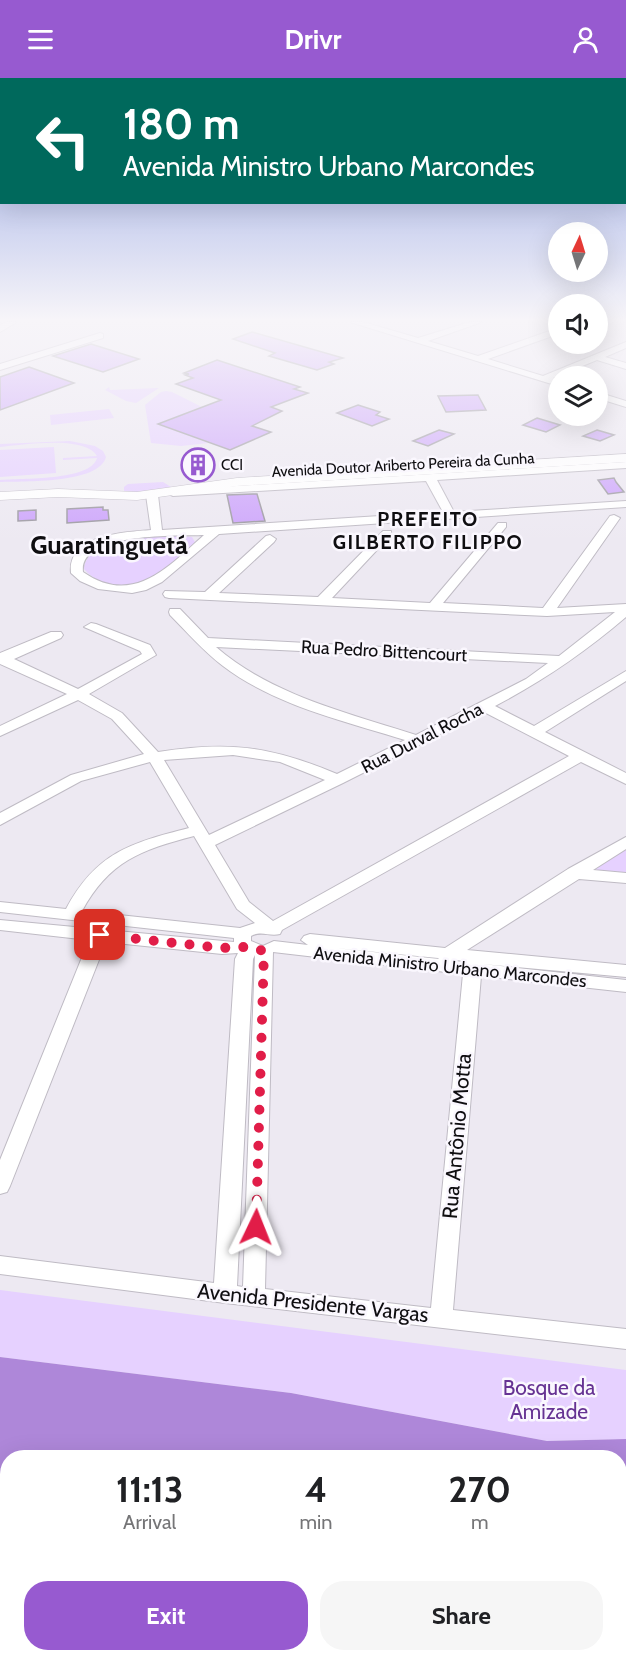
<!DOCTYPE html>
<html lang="en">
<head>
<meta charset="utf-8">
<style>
	:root { --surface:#fff; --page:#f6f6f6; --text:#202124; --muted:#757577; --accent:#975ad0 }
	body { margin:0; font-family:Cabin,sans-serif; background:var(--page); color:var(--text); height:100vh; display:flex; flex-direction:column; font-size:22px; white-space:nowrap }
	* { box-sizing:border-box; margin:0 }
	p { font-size:20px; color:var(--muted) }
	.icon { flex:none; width:33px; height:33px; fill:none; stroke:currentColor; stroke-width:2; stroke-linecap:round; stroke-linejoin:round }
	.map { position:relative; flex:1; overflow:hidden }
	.drawer { position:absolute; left:0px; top:1372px; width:627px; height:212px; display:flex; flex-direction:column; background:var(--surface); border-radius:24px 24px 0 0; box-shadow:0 6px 24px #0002 }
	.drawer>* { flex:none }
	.banner { position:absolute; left:0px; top:0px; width:627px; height:126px; box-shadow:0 6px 24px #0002; background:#00695c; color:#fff; overflow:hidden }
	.needle { width:39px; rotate:4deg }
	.controls { position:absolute; left:548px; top:144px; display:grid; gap:12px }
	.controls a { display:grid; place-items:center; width:60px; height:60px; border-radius:50%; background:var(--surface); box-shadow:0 6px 24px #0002; font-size:30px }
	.pin { position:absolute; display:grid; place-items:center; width:51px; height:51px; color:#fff; margin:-26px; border-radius:12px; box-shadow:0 3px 9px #0006 }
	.me { position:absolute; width:66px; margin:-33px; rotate:2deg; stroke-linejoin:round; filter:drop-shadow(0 0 4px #0008) }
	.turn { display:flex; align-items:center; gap:21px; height:126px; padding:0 24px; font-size:27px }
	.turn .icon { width:78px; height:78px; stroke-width:2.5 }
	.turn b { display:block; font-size:42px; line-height:51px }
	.eta { display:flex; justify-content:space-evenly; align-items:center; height:102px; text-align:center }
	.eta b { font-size:36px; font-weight:700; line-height:42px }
	.cta { display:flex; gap:12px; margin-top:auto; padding:12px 24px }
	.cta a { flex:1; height:69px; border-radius:24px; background:var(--accent); color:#fff; font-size:24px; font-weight:700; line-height:69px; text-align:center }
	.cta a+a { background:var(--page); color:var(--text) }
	header { display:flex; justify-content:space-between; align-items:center; height:78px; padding:0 24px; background:var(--accent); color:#fff; font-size:27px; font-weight:700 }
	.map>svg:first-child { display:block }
	.green { fill:#e6d1ff }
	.water { fill:#ae87d9 }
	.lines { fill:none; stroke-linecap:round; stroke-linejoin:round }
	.river { fill:#ae87d9; fill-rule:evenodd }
	.building { fill:#cea7fb; stroke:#9f9ca4; stroke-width:1.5 }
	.minor-casing { stroke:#bfbbc4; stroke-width:2 }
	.major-casing { stroke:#bfbbc4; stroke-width:1 }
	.minor { fill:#fff; fill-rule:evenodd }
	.major { fill:#fff; fill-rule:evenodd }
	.route { stroke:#e11d48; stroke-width:10; stroke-dasharray:0 18 }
	.labels { text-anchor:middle; stroke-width:5; stroke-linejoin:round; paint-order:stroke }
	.far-poi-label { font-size:15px; fill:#0f0e11; stroke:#faf7fe; text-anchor:start }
	.far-street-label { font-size:15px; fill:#0f0e11; stroke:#faf7fe }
	.street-label { font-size:18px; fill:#0f0e11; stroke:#faf7fe }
	.far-district-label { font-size:20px; font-weight:bold; letter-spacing:1.5px; fill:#0f0e11; stroke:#faf7fe }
	.near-street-label { font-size:21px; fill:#0f0e11; stroke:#faf7fe }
	.near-park-label { font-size:21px; fill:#663393; stroke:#faf7fe }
	.far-town-label { font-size:26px; font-weight:bold; fill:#0f0e11; stroke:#faf7fe }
</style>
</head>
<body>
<header><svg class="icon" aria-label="menu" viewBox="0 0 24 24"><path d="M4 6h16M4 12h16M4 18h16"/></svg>Drivr<svg class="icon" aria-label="person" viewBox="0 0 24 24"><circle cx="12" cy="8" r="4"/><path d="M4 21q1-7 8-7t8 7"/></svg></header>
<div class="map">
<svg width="626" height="1583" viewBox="0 0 626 1583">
	<rect width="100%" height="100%" fill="#ede9f2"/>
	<g class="green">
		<path d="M 109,309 L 110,312 L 159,310 L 136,325 L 126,323 L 105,312 Z"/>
		<path d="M 166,313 L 172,314 L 202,329 L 158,346 L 209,365 L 181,368 L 151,365 L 145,327 L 161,314 Z"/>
		<path d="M 109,331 L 114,340 L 51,347 L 50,337 Z"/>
		<path d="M 70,363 L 95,368 L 103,373 L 106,379 C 99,406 23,403 0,404 L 0,402 C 21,400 91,403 97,380 L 63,382 L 63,380 L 97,378 C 84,357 22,367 0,369 L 0,366 Z"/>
		<path d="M 54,369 L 56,395 L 0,399 L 0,372 Z"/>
		<path d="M 163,404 L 171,409 L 169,412 L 128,415 L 124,413 L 124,409 L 128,406 Z"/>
		<path d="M 181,458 L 192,459 L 195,464 C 182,475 164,496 149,504 C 128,514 98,508 84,491 C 88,456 154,460 181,458 Z"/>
		<path d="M 626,770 L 626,798 L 602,796 L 596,792 L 598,787 Z"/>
		<path d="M 0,1212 L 626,1292 L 626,1361 L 547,1363 L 291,1315 L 0,1279 Z"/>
	</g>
	<path class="water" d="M 0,1279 L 291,1315 L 547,1363 L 626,1361 L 626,1563 L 620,1562 L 620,1380 L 8,1380 L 7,1490 L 0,1489 Z"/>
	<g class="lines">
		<path class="river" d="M 620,1568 L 623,1576 L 621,1583 L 583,1583 L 585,1576 L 620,1576 Z"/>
	</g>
	<g class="building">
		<path d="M 252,254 L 343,280 L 329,284 L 334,286 L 317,292 L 269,278 L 275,275 L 233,261 Z"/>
		<path d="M 91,266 L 139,281 L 103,294 L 53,278 Z"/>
		<path d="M 217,282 L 300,309 L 294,311 L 308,315 L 271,329 L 282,333 L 252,348 L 271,354 L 230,372 L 158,346 L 221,322 L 176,306 L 193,300 L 185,297 L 189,296 L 184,295 Z"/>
		<path d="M 29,289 L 74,305 L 0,332 L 0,299 Z"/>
		<path d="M 478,317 L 486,332 L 446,334 L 438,318 Z"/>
		<path d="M 358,327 L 380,334 L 376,337 L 389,341 L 372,348 L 337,335 Z"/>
		<path d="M 537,340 L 560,347 L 546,354 L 523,347 Z"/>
		<path d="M 439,352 L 454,356 L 428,368 L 413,363 Z"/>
		<path d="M 597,352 L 614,357 L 600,363 L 583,358 Z"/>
		<path d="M 614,400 L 616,404 L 624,414 L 608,416 L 598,402 Z"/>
		<path d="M 253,416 L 257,416 L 265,443 L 233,445 L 227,417 Z"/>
		<path d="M 103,429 L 103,432 L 108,432 L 109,442 L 67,445 L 67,431 Z"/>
		<path d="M 36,432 L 36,442 L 18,443 L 18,433 Z"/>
	</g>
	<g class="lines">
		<defs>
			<g id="minor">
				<path d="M 7,244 L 17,244 L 0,254 L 0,247 Z"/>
				<path d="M 350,244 L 363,244 L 418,260 L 470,244 L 482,244 L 428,263 L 478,278 L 558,250 L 558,256 L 488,281 L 543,298 L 626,264 L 626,270 L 605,279 L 626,285 L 626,291 L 597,282 L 553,300 L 558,302 L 558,308 Z"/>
				<path d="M 100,255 L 103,256 L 103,260 L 0,292 L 0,286 Z"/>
				<path d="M 597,314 L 626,323 L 626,329 L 597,320 Z"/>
				<path d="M 626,384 L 626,390 L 437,402 L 454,434 L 626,423 L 626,429 L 219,456 L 162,504 L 146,512 L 132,515 L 98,511 L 80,503 L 71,495 C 67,457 124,454 151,452 L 146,417 L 152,414 L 158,417 L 162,452 L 443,434 L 426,403 L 173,418 L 167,415 L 173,412 ZM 204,457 C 168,489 133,529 83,494 C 78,454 178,458 204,457 Z"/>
				<path d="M 614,437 L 620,440 L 557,530 L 626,526 L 626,539 C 585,574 543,603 495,628 L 534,648 L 626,593 L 626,603 L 545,654 L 626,695 L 626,706 L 581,684 L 282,852 L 280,856 C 269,859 262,852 251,858 L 251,863 L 263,868 L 274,863 L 308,867 L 301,862 L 304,858 L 310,856 L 445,870 L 568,791 L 626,759 L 626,771 L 593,792 L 626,795 L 626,805 L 579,801 L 467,872 L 626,887 L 626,899 L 482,886 L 626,902 L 626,914 L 481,898 L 453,1232 L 626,1251 L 626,1271 L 225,1225 L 0,1196 L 0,1178 L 214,1205 L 235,881 L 238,875 L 222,876 L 106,864 L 10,1108 L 7,1114 L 0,1116 L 0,1082 L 89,862 L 0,852 L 0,842 L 234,864 L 234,860 L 0,834 L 0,824 L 66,831 C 96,775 130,765 189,750 L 150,684 L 81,703 L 0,747 L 0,735 L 71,697 L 144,676 L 112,641 L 78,622 L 0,658 L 0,648 L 67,616 L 0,586 L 0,575 L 51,554 L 61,554 L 63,557 L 61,560 L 14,581 L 78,611 L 142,576 L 140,573 L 84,549 L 91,545 L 96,546 L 150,567 L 156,577 L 89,616 L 122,635 L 158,674 C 230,663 271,668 337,696 L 405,662 C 344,643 274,627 223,588 C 203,573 187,554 170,537 L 169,534 L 170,531 L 180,531 L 208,560 L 559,578 L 615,534 L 547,538 L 169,520 L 165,519 L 163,516 L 165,513 L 205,514 L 266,458 L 270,457 L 276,461 L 274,464 L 219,515 L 318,519 L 383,453 L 391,453 L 391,457 L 332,520 L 430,525 L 498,445 L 506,445 L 506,449 L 443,525 L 543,530 L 610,438 ZM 216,569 L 548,585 L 526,601 L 416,657 C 348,635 271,617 216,569 ZM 484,634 L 569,678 L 273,843 L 249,824 L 215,767 L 343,705 ZM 233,677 L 280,684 L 325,702 L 209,757 L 164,682 ZM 194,758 L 237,831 L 255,845 L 240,850 L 82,833 C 109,783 141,772 194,758 ZM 335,870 L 438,880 L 439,881 ZM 273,874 L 463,896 L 431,1230 L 265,1211 ZM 255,877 L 243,1209 L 237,1208 L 253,881 ZM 455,882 L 465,883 L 465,884 L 454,883 Z"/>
				<path d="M 0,1566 L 8,1569 L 8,1576 L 17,1576 L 20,1583 L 0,1583 Z"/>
			</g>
			<path id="major" d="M 626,376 L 626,384 L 237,408 L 137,422 L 58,419 L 0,422 L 0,414 L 58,411 L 137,414 L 237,400 Z"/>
		</defs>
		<use href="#minor" class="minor-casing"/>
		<use href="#major" class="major-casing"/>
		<use href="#minor" class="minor"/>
		<use href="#major" class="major"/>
	</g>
	<linearGradient id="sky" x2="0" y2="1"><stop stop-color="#91a2e2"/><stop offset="0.52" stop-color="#f7f5f9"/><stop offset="1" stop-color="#f7f5f9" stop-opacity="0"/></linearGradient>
	<rect width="626" height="465" fill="url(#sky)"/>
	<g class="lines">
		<path class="route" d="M 100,857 L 222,870 L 246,869 L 264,873 L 256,1149"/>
	</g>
	<defs>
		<symbol id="building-ring" viewBox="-11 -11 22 22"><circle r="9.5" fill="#faf7fe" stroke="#975ad0" stroke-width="1.5"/><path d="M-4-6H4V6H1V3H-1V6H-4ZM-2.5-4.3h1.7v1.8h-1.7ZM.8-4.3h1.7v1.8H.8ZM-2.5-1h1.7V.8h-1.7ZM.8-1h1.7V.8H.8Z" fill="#975ad0"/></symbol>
	</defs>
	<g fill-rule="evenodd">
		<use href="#building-ring" x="179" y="368" width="38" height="38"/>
	</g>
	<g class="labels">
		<g class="far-poi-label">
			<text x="221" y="392">CCI</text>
		</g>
		<g class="far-street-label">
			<text transform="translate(403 387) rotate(-3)" y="5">Avenida Doutor Ariberto Pereira da Cunha</text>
		</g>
		<g class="street-label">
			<text transform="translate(384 573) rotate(3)" y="6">Rua Pedro Bittencourt</text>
			<text transform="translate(422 660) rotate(-27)" y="6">Rua Durval Rocha</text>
			<text transform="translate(450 889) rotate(6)" y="6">Avenida Ministro Urbano Marcondes</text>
		</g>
		<g class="far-district-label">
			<text x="428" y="448">PREFEITO<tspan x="428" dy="23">GILBERTO FILIPPO</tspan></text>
		</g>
		<g class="near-street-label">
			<text transform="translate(457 1058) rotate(-85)" y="7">Rua Antônio Motta</text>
			<text transform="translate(313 1225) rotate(6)" y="7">Avenida Presidente Vargas</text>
		</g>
		<g class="near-park-label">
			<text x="549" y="1317">Bosque da<tspan x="549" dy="24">Amizade</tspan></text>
		</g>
		<g class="far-town-label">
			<text x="109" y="476">Guaratinguetá</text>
		</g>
	</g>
</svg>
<div class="controls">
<a><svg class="needle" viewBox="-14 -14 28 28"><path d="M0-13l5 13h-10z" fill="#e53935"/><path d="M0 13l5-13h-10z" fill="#757577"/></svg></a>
<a><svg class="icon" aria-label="sound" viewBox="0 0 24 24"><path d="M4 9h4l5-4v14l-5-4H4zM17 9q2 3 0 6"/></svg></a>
<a><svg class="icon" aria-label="layers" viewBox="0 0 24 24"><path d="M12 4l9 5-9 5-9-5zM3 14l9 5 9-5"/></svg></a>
</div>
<div class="pin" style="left:100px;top:857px;background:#d93025"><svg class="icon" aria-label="arrive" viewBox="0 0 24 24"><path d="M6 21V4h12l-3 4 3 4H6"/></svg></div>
<svg class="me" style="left:256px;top:1149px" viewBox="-20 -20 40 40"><path d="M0-17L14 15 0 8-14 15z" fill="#e11d48" stroke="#fff" stroke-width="4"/></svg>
<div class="banner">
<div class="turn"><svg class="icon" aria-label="left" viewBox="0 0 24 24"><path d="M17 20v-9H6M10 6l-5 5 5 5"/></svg><div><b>180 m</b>Avenida Ministro Urbano Marcondes</div></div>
</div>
<section class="drawer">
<div class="eta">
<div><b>11:13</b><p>Arrival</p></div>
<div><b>4</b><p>min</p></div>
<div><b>270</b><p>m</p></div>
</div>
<div class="cta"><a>Exit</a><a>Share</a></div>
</section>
</div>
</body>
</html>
